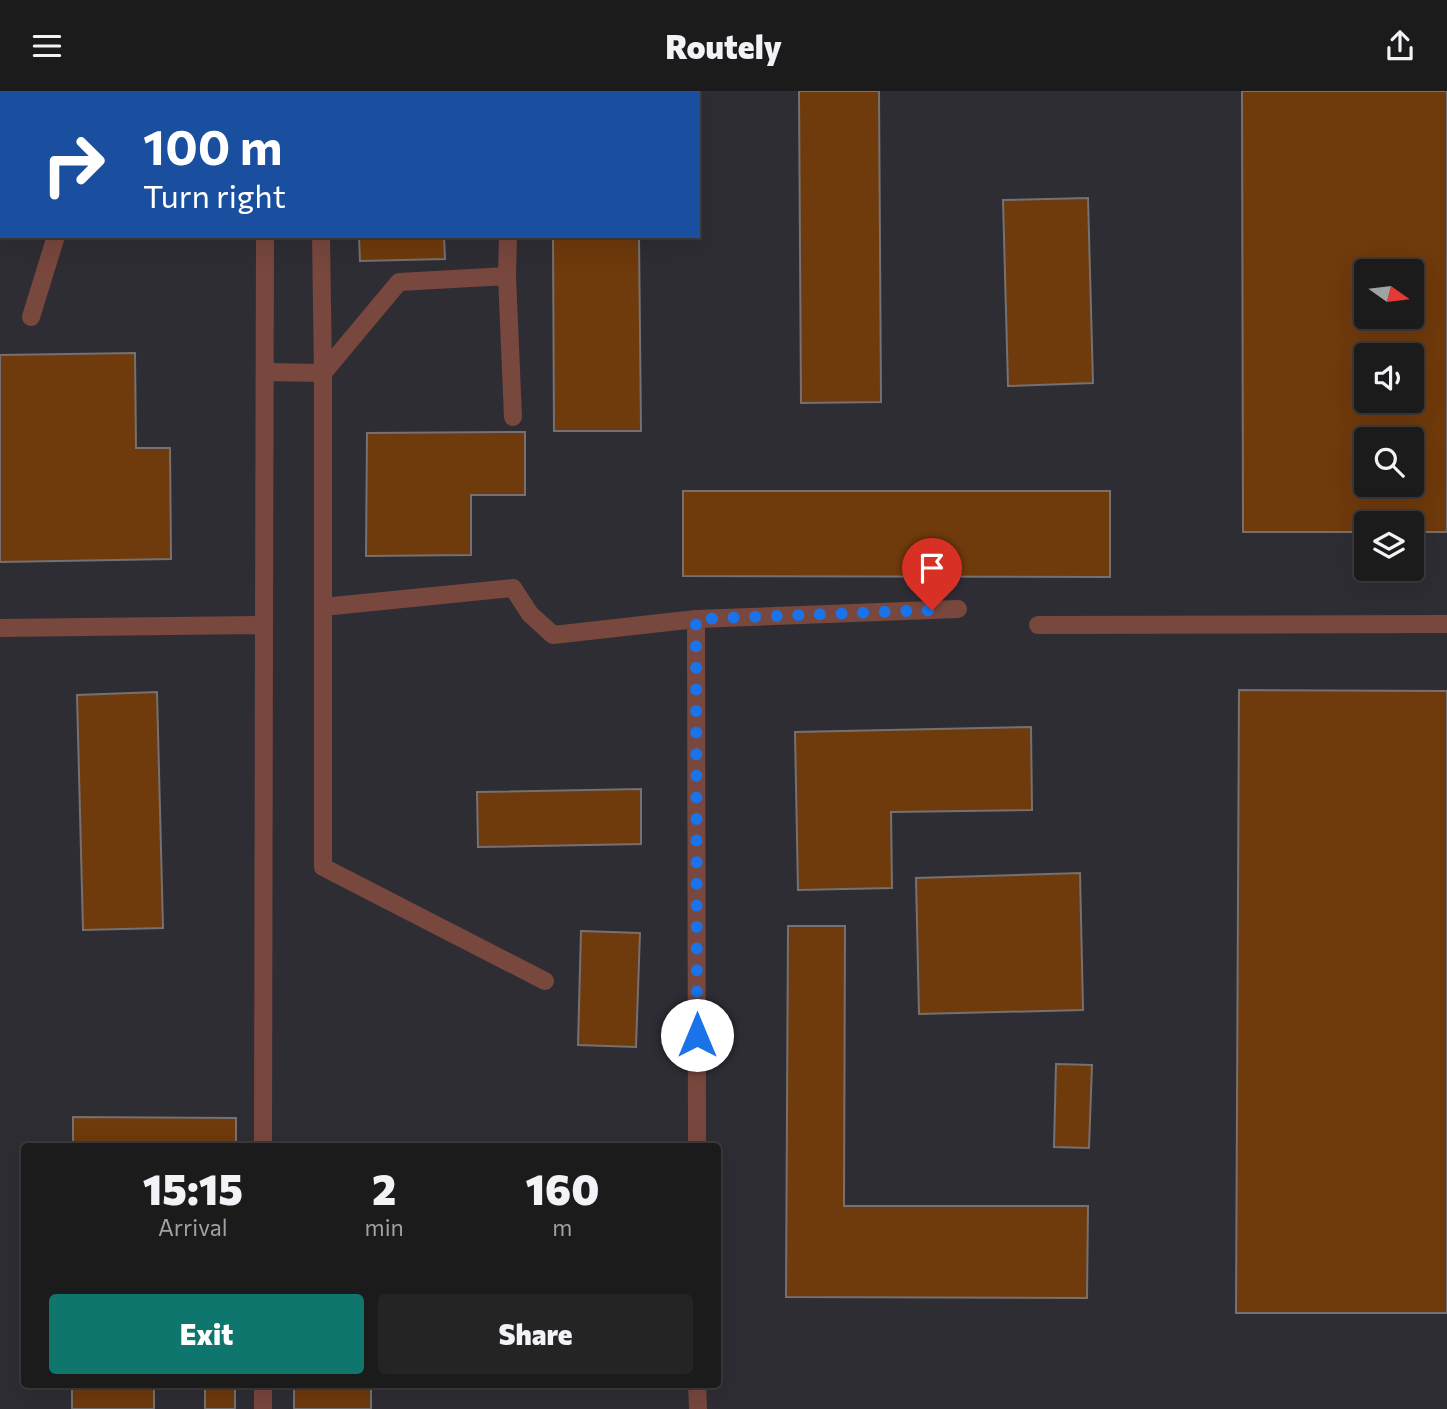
<!DOCTYPE html>
<html lang="en">
<head>
<meta charset="utf-8">
<style>
	:root { --surface:#1c1b1c; --page:#252425; --text:#f1f3f6; --muted:#a0a1a3; --line:#3a393b; --accent:#0f766e }
	body { margin:0; font-family:Commissioner,sans-serif; background:var(--page); color:var(--text); height:100vh; display:flex; flex-direction:column; font-size:26px; white-space:nowrap }
	* { box-sizing:border-box; margin:0 }
	p { font-size:23px; color:var(--muted) }
	.icon { flex:none; width:38px; height:38px; fill:none; stroke:currentColor; stroke-width:2; stroke-linecap:round; stroke-linejoin:round }
	.map { position:relative; flex:1; overflow:hidden }
	.side { position:absolute; left:21px; top:1052px; width:700px; height:245px; display:flex; flex-direction:column; background:var(--surface); border-radius:7px; box-shadow:0 7px 28px #0002,0 0 0 2px var(--line) }
	.side>* { flex:none }
	.guide { position:absolute; left:0px; top:0px; width:700px; height:147px; box-shadow:0 7px 28px #0002,0 0 0 2px var(--line); background:#1a4fa0; color:#fff; overflow:hidden }
	.needle { width:46px; rotate:104deg }
	.fabs { position:absolute; left:1354px; top:168px; display:grid; gap:14px }
	.fabs a { display:grid; place-items:center; width:70px; height:70px; border-radius:7px; background:var(--surface); box-shadow:0 7px 28px #0002,0 0 0 2px var(--line); font-size:35px }
	.pin { position:absolute; display:grid; place-items:center; width:60px; height:60px; color:#fff; margin:-72px -30px; border-radius:50% 50% 50% 0; rotate:-45deg; box-shadow:0 0 7px #0007 }
	.pin .icon { rotate:45deg }
	.me { position:absolute; width:77px; margin:-38px; rotate:0deg; stroke-linejoin:round; filter:drop-shadow(0 0 5px #0008) }
	.turn { display:flex; align-items:center; gap:24px; height:147px; padding:0 28px; font-size:32px }
	.turn .icon { width:91px; height:91px; stroke-width:2.5 }
	.turn b { display:block; font-size:49px; line-height:60px }
	.eta { display:flex; justify-content:space-evenly; align-items:center; height:119px; text-align:center }
	.eta b { font-size:42px; font-weight:800; line-height:49px }
	.button { display:flex; gap:14px; margin-top:auto; padding:14px 28px }
	.button a { flex:1; height:80px; border-radius:7px; background:var(--accent); color:#fff; font-size:28px; font-weight:800; line-height:80px; text-align:center }
	.button a+a { background:var(--page); color:var(--text) }
	header { display:flex; justify-content:space-between; align-items:center; height:91px; padding:0 28px; background:var(--surface); font-size:32px; font-weight:800 }
	.map>svg:first-child { display:block }
	.built { fill:#2f2d34; fill-rule:evenodd }
	.building { fill:#6f3a0c; stroke:#747170; stroke-width:2; fill-rule:evenodd }
	.lines { fill:none; stroke-linecap:round; stroke-linejoin:round }
	.lane { stroke:#78473e; stroke-width:18 }
	.route { stroke:#1a73e8; stroke-width:12; stroke-dasharray:0 21.6 }
</style>
</head>
<body>
<header><svg class="icon" aria-label="menu" viewBox="0 0 24 24"><path d="M4 6h16M4 12h16M4 18h16"/></svg>Routely<svg class="icon" aria-label="share" viewBox="0 0 24 24"><path d="M12 15V3M7 8l5-5 5 5M5 13v7h14v-7"/></svg></header>
<div class="map">
<svg width="1447" height="1318" viewBox="0 0 1447 1318">
	<rect width="100%" height="100%" fill="#252426"/>
	<path class="built" d="M 0,0 L 1447,0 L 1447,1318 L 0,1318 ZM 2,2 L 698,2 L 698,145 L 2,145 ZM 1367,180 L 1412,180 L 1412,226 L 1367,226 ZM 1367,264 L 1412,264 L 1412,310 L 1367,310 ZM 1367,348 L 1412,348 L 1412,394 L 1367,394 ZM 1367,432 L 1412,432 L 1412,478 L 1367,478 ZM 24,1055 L 718,1055 L 718,1293 L 24,1293 Z"/>
	<g class="building">
		<path d="M 0,0 L 78,0 L 78,2 L 2,2 L 0,52 Z"/>
		<rect x="357" y="0" width="112" height="2"/>
		<rect x="552" y="0" width="56" height="2"/>
		<path d="M 799,0 L 879,0 L 881,311 L 801,312 Z"/>
		<path d="M 1242,0 L 1447,0 L 1447,441 L 1412,441 L 1412,432 L 1367,432 L 1367,441 L 1243,441 ZM 1367,180 L 1412,180 L 1412,226 L 1367,226 ZM 1367,264 L 1412,264 L 1412,310 L 1367,310 ZM 1367,348 L 1412,348 L 1412,394 L 1367,394 Z"/>
		<path d="M 1088,107 L 1093,292 L 1008,295 L 1003,109 Z"/>
		<path d="M 359,145 L 444,145 L 445,168 L 360,170 Z"/>
		<path d="M 553,145 L 639,145 L 641,340 L 554,340 Z"/>
		<path d="M 135,262 L 136,357 L 170,357 L 171,468 L 0,471 L 0,264 Z"/>
		<path d="M 525,341 L 525,404 L 471,404 L 471,464 L 366,465 L 367,342 Z"/>
		<path d="M 683,400 L 1110,400 L 1110,486 L 683,485 Z"/>
		<path d="M 1239,599 L 1447,600 L 1447,1222 L 1236,1222 Z"/>
		<path d="M 157,601 L 163,837 L 83,839 L 77,604 Z"/>
		<path d="M 1031,636 L 1032,719 L 891,721 L 892,797 L 798,799 L 795,641 Z"/>
		<path d="M 641,698 L 641,753 L 478,756 L 477,701 Z"/>
		<path d="M 1080,782 L 1083,919 L 919,923 L 916,787 Z"/>
		<path d="M 788,835 L 845,835 L 844,1115 L 1088,1115 L 1087,1207 L 786,1206 Z"/>
		<path d="M 581,840 L 640,842 L 636,956 L 578,954 Z"/>
		<path d="M 1056,973 L 1092,974 L 1089,1057 L 1054,1056 Z"/>
		<path d="M 73,1026 L 236,1027 L 236,1055 L 73,1055 Z"/>
		<rect x="72" y="1293" width="82" height="25"/>
		<rect x="205" y="1293" width="30" height="25"/>
		<rect x="294" y="1293" width="77" height="25"/>
	</g>
	<g class="lines">
		<g class="lane">
			<path d="M 319,0 L 319,2"/>
			<path d="M 514,2 L 514,1"/>
			<path d="M 507,185 L 508,145"/>
			<path d="M 31,226 L 56,145"/>
			<path d="M 265,281 L 323,282 L 321,145"/>
			<path d="M 513,326 L 507,185 L 399,191 L 323,282 L 323,776 L 545,890"/>
			<path d="M 323,516 L 513,497 L 530,523 L 553,544 L 696,528 L 958,518"/>
			<path d="M 696,528 L 697,1055"/>
			<path d="M 264,534 L 265,145"/>
			<path d="M 1038,534 L 1447,533"/>
			<path d="M 0,537 L 264,534 L 263,1055"/>
			<path d="M 697,1293 L 698,1318"/>
			<path d="M 263,1318 L 263,1293"/>
		</g>
	</g>
	<g class="lines">
		<path class="route" d="M 697,944 L 696,528 L 932,519"/>
	</g>
</svg>
<div class="fabs">
<a><svg class="needle" viewBox="-14 -14 28 28"><path d="M0-13l5 13h-10z" fill="#e53935"/><path d="M0 13l5-13h-10z" fill="#a0a1a3"/></svg></a>
<a><svg class="icon" aria-label="sound" viewBox="0 0 24 24"><path d="M4 9h4l5-4v14l-5-4H4zM17 9q2 3 0 6"/></svg></a>
<a><svg class="icon" aria-label="search" viewBox="0 0 24 24"><circle cx="10" cy="10" r="6"/><path d="M15 15l6 6"/></svg></a>
<a><svg class="icon" aria-label="layers" viewBox="0 0 24 24"><path d="M12 4l9 5-9 5-9-5zM3 14l9 5 9-5"/></svg></a>
</div>
<div class="pin" style="left:932px;top:519px;background:#d93025"><svg class="icon" aria-label="arrive" viewBox="0 0 24 24"><path d="M6 21V4h12l-3 4 3 4H6"/></svg></div>
<svg class="me" style="left:697px;top:944px" viewBox="-20 -20 40 40"><circle r="19" fill="#fff"/><path d="M0-13L10 11 0 6-10 11z" fill="#1a73e8"/></svg>
<div class="guide">
<div class="turn"><svg class="icon" aria-label="right" viewBox="0 0 24 24"><path d="M7 20v-9h11M14 6l5 5-5 5"/></svg><div><b>100 m</b>Turn right</div></div>
</div>
<section class="side">
<div class="eta">
<div><b>15:15</b><p>Arrival</p></div>
<div><b>2</b><p>min</p></div>
<div><b>160</b><p>m</p></div>
</div>
<div class="button"><a>Exit</a><a>Share</a></div>
</section>
</div>
</body>
</html>
